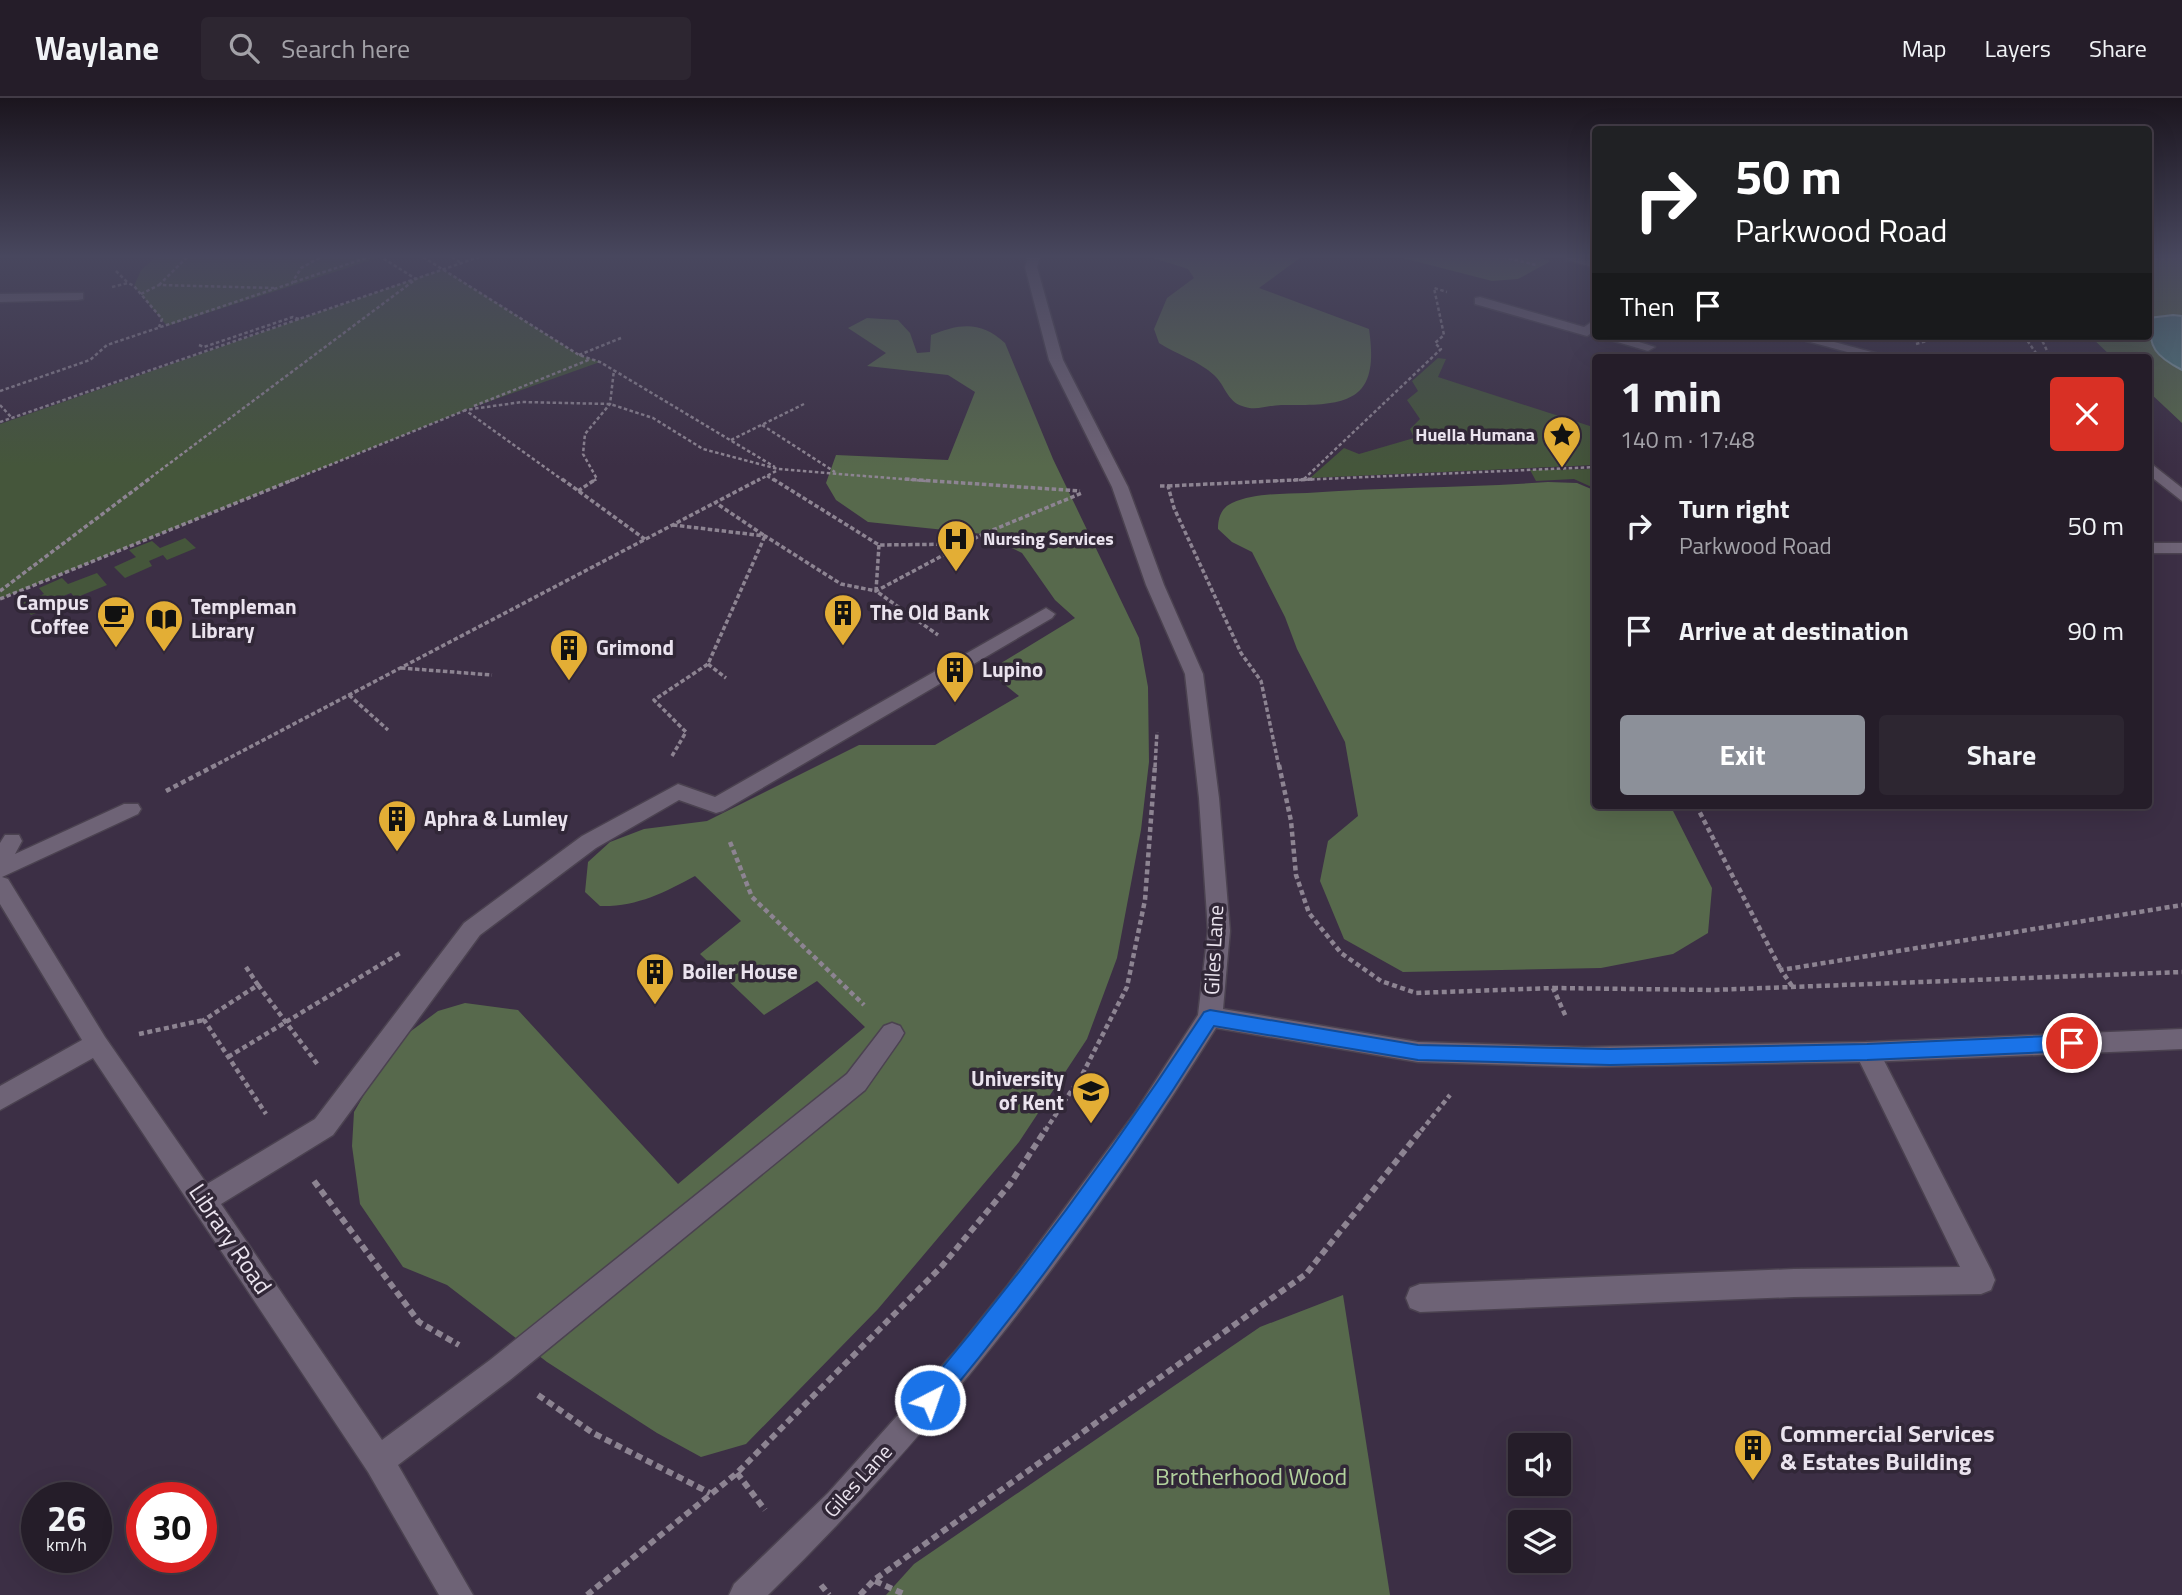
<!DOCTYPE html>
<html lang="en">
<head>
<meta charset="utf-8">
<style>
	:root { --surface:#251d29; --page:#2d2631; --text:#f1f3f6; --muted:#a3a2a8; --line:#423b46; --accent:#8c9099 }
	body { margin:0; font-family:"Titillium Web",sans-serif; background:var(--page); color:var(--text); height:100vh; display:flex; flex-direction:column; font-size:26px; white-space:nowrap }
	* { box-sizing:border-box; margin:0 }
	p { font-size:23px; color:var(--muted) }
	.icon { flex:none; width:38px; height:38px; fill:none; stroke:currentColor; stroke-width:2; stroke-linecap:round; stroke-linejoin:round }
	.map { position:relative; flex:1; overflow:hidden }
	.panel { position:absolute; left:1592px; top:256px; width:560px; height:455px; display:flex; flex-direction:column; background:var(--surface); border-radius:7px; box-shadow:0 7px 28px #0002,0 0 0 2px var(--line) }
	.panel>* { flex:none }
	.banner { position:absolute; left:1592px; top:28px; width:560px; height:214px; border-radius:7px; box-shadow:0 7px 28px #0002,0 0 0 2px var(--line); background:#202124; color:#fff; overflow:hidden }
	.tools { position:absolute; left:1508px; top:1335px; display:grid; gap:14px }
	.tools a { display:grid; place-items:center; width:63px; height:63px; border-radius:7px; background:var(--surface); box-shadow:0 7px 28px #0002,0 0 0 2px var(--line); font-size:35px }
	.speed { position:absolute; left:21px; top:1384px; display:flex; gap:14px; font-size:35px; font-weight:700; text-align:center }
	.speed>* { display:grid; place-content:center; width:91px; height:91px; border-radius:50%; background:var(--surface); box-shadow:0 7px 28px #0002,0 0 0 2px var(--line); line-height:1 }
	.speed small { font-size:18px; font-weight:400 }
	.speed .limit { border:10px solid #d22; background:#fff; color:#111 }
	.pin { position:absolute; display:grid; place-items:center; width:60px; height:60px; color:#fff; margin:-30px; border:4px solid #fff; border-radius:50%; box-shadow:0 2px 7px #0007 }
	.me { position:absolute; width:77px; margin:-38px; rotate:41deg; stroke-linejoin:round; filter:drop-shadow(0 0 5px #0008) }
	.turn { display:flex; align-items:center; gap:24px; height:147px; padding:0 28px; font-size:32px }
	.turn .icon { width:91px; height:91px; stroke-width:2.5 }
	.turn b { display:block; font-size:49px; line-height:60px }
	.then { display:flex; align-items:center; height:66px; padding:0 28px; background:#0003; gap:14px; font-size:26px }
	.round { display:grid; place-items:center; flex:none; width:74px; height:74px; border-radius:7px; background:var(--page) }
	.overview { display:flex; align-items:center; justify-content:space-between; height:119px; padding:0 28px }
	h1 { font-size:42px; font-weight:700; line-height:52px }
	.action { display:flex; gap:14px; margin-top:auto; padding:14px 28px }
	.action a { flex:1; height:80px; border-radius:7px; background:var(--accent); color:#fff; font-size:28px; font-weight:700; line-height:80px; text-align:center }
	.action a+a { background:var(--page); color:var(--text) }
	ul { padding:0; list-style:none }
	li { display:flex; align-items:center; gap:21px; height:105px; padding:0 28px }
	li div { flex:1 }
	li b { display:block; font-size:26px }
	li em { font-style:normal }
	header { display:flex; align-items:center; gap:42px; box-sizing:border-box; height:98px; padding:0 35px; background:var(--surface); border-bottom:2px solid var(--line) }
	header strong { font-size:33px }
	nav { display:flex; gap:38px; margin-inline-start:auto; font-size:24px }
	.search { width:490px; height:63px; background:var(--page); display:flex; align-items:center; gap:18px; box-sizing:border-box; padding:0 24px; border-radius:7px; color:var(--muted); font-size:26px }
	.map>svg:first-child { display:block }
	.built { fill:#3c2f45; fill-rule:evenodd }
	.green { fill:#45563b }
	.forest { fill:#57694c }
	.water { fill:#4f7c7f; stroke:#7e9ba0; stroke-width:2 }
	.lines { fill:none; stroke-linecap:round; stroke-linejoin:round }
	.lane-casing { stroke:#4b4250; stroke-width:3 }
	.street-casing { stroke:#4b4250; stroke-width:3 }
	.path-far3 { stroke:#8d8492; stroke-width:2.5; stroke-dasharray:3.5 2.5; stroke-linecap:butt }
	.path-far2 { stroke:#8d8492; stroke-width:3.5; stroke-dasharray:4.5 2.5; stroke-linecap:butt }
	.path-far1 { stroke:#8d8492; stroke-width:4.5; stroke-dasharray:5 3.5; stroke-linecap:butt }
	.path { stroke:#8d8492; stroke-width:6; stroke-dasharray:7 4.5; stroke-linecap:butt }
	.lane { fill:#6e6376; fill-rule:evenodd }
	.street { fill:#6e6376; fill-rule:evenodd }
	.route { fill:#1a73e8; stroke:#114b97; stroke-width:2 }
	.labels { text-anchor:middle; stroke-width:7; stroke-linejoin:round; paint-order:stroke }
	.far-poi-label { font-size:18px; font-weight:bold; fill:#eae3ee; stroke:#312737; text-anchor:end }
	.poi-label { font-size:21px; font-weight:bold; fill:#eae3ee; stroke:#312737; text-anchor:start }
	.street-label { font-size:21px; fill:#eae3ee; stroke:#312737 }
	.near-street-label { font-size:24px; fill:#eae3ee; stroke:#312737 }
	.near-poi-label { font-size:24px; font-weight:bold; fill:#eae3ee; stroke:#312737; text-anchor:start }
	.near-park-label { font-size:24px; fill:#b2d29d; stroke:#312737 }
</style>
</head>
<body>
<header>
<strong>Waylane</strong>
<div class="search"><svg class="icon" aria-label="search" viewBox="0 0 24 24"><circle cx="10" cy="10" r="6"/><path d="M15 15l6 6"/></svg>Search here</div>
<nav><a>Map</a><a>Layers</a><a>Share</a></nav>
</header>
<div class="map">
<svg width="2182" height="1497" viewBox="0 0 2182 1497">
	<rect width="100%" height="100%" fill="#312737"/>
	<path class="built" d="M 0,159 L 1596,159 L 1596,238 L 2149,238 L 2149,159 L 2182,159 L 2182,1497 L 0,1497 ZM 1596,259 L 2149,259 L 2149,707 L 1596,707 ZM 1521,1348 L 1559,1348 L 1559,1386 L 1521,1386 ZM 37,1400 L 96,1400 L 96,1460 L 37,1460 ZM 142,1400 L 201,1400 L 201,1460 L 142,1460 ZM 1521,1424 L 1559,1424 L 1559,1463 L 1521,1463 Z"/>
	<g class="green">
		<path d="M 156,159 L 381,159 L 167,228 L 134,188 L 141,172 Z"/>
		<path d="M 443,171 L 579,257 L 600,264 L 465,312 L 0,501 L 0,326 Z"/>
		<path d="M 1438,260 L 1446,261 L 1438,279 L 1596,330 L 1596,367 L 1310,380 L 1344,350 L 1359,356 L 1414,340 L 1410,331 L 1420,321 L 1407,302 L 1418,293 L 1412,283 Z"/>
		<path d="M 1596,371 L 1596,391 L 1574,381 L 1536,383 L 1530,372 Z"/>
		<path d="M 185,440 L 196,450 L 167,462 L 163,457 L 149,463 L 152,468 L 125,480 L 114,469 L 136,459 L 129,452 L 152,443 L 160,450 Z"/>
		<path d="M 97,475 L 107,487 L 75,500 L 71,495 L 53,502 L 56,507 L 31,517 L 21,505 L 44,496 L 39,490 L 62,480 L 68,486 Z"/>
	</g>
	<g class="forest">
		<path d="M 1150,159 L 1301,159 L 1259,190 L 1369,231 C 1380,304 1348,308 1284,307 C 1270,306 1257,314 1242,308 C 1227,303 1225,287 1214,277 C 1199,263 1176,256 1159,245 L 1154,231 L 1167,200 L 1194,180 L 1188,171 Z"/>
		<path d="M 1399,159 L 1537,159 L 1551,163 L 1518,181 L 1492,183 Z"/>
		<path d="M 2149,159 L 2182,159 L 2182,325 L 2149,294 L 2149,259 L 2112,259 L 2090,238 L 2149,238 Z"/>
		<path d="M 867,220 L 898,222 L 910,235 L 917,255 L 930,254 L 931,237 C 960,225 982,223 1005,245 L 1053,361 L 1139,540 L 1148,589 L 1149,664 L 1141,732 L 1117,860 L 1087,941 L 1019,1044 L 878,1211 L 746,1346 L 701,1359 L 657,1335 L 547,1264 L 447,1187 L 403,1169 L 360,1106 L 352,1048 L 354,1014 L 377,974 L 407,936 L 438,913 L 465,905 L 518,912 L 678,1086 L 865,929 L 817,883 L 764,917 L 700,856 L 741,823 L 695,778 C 664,795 636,809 600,808 L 585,794 L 588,764 L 610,744 L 644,731 L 707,723 L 859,647 L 935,647 L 1019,598 L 988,573 L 1075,520 L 1055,502 L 1022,455 L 983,436 L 868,424 L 836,402 L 826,385 L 836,357 L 948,362 L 975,294 L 948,277 L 867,268 L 886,255 L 848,230 Z"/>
		<path d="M 1548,384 L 1577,385 L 1596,393 L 1596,707 L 1670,707 L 1712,790 L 1708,835 L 1673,856 L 1601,870 L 1403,874 L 1344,841 L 1320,783 L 1328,743 L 1358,718 L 1345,644 L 1297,551 L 1285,519 L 1252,454 L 1232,444 L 1218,431 C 1218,420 1221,410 1232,405 C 1254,395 1283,396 1307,395 C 1387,389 1468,390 1548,384 Z"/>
		<path d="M 1343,1197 L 1390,1497 L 886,1497 L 914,1466 L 1260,1229 Z"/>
	</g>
	<path class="water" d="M 2173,217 L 2182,218 L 2182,272 C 2155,258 2149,250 2149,220 Z"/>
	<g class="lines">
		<defs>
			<g id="lane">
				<path d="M 1565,159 L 1596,162 L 1596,170 L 1567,162 Z"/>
				<path d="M 83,195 L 83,201 L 78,202 L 0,204 L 0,196 Z"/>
				<path d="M 1480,199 L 1584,229 L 1596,221 L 1596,232 L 1587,238 L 1475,206 L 1475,200 Z"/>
				<path d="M 1597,238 L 1620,238 L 1655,249 L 1648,253 Z"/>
				<path d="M 1788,238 L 1812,238 L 1890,259 L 1866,259 Z"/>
				<path d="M 2149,364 L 2182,390 L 2182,403 L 2149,377 Z"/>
				<rect x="2149" y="445" width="33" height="10"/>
				<path d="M 1046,510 L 1055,516 L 1052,520 L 723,713 L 716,715 L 679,702 L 596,750 L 480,837 L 333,1037 L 221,1106 L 382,1342 L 490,1262 L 847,976 L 884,928 L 892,925 L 900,928 L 904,935 L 900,942 L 865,992 L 510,1282 L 398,1367 L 473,1497 L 439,1497 L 368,1374 L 93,960 L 0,1012 L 0,988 L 82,942 L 0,806 L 0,745 L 5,737 L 19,737 L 22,743 L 15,756 L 124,706 L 138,706 L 141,711 L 138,716 L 2,779 L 8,781 L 105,939 L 207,1086 L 315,1021 L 464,825 L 582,738 L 678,686 L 715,699 Z"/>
				<path d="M 1867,944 L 1876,947 L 1991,1172 L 1995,1182 L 1991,1192 L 1981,1196 L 1794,1199 L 1420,1214 L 1410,1210 L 1406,1200 L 1410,1190 L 1420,1186 L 1794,1171 L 1960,1169 L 1855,954 L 1858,947 Z"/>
			</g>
			<path id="street" d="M 1028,159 L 1040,159 L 1037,169 L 1063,262 L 1128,389 L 1164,487 L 1203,576 L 1219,700 L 1230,833 L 1223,911 L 1418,944 L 1584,949 L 1867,944 L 2182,931 L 2182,951 L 1867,964 L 1584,969 L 1418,964 L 1216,930 C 1084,1140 945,1324 768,1497 L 729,1497 L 734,1486 L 828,1395 L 957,1251 L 1008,1187 L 1134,1016 L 1198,917 L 1208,833 L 1199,700 L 1185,576 L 1146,487 L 1112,389 L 1049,262 L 1025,169 Z"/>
		</defs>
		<use href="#lane" class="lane-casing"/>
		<use href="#street" class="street-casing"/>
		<g class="path-far3">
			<path d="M 423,159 L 579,257 L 600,264 L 775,369"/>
			<path d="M 452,159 L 461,165"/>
			<path d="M 1503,159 L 1536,167"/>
			<path d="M 2149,161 L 2182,160"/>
			<path d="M 116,173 L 127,184"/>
			<path d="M 294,184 L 369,159"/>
			<path d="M 159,187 L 187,159"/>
			<path d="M 112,189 L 128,185 L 134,188 L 162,221 L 159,229"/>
			<path d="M 141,196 L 159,187 L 274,190"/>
			<path d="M 2024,238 L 2036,255 L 2035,259"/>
			<path d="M 2040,238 L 2050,259"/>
			<path d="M 1916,246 L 1945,238"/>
			<path d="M 199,247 L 204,249 L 293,219 L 299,221"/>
			<path d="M 579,257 L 621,240"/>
			<path d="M 0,293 L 90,262 L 107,247 L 292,185 L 301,170 L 321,159"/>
			<path d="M 0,307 L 12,320"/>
			<path d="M 474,308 L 591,261"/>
			<path d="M 0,324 L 479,159"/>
			<path d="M 762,327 L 835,374"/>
			<path d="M 731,342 L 804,306"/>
			<path d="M 767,378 L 775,383"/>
			<path d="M 1304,381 L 1441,251 L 1435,245 L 1444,237 L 1434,190 L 1447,194"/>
			<path d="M 146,383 L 416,181 L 381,159"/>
			<path d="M 290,383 L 466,312"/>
			<path d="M 564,383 L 465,312 L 522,304 L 610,306 L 653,320 L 703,351 L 778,371 L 926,383"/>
			<path d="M 593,383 L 597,381 L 583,356 L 585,336 L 610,306 L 614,272"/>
			<path d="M 757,383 L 778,372"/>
			<path d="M 1275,383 L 1596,369"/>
		</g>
		<g class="path-far2">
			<path d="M 562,381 L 646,442"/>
			<path d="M 773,381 L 879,447 L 966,446"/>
			<path d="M 905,381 L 1080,393"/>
			<path d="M 1160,388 L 1168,388 L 1174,410 L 1241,555 L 1261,583 L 1279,669"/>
			<path d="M 1168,388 L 1315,381"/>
			<path d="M 578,393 L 596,381"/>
			<path d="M 673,427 L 765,438 L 841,486 L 876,493 L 983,436 L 1082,395"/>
			<path d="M 879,447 L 876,493 L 938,537"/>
			<path d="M 0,493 L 149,381"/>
			<path d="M 0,501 L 295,381"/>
			<path d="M 708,566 L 726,580"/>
			<path d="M 401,570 L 492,577"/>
			<path d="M 349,597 L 388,632"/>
			<path d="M 672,658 L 686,634 L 654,602 L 708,566 L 765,438 L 716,405"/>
			<path d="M 212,669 L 760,381"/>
			<path d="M 1155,669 L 1157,634"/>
		</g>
		<g class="path-far1">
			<path d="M 1279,667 L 1291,723 L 1296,777 L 1309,815 L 1341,855 L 1381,883 L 1416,895 L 1553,890 L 1566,919"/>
			<path d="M 166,693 L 216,667"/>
			<path d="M 1696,707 L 1781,872"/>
			<path d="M 730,744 L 752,799 L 864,907"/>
			<path d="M 246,869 L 258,887 L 204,922 L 266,1016"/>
			<path d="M 258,887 L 318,967"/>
			<path d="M 1792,888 L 1781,872 L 2182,807"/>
			<path d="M 1553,890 L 1713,892 L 2182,874"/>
			<path d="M 139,936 L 204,922"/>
			<path d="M 228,959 L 400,855"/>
			<path d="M 1045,1033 L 1083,975 L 1127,889 L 1145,802 L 1155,667"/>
			<path d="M 1421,1033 L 1450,997"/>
		</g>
		<g class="path">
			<path d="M 314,1083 L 419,1224 L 459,1247"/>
			<path d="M 538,1297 L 593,1335 L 710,1395"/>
			<path d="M 737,1375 L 765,1412"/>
			<path d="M 875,1483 L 906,1497"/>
			<path d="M 821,1487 L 829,1497"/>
			<path d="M 587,1497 L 737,1375 L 942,1168 L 1010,1086 L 1046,1031"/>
			<path d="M 860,1497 L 874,1482 L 1306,1176 L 1422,1031"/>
		</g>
		<use href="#lane" class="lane"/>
		<use href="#street" class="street"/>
	</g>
	<linearGradient id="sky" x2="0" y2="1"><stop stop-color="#1b151e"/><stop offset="0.43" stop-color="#48475e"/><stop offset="1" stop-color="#48475e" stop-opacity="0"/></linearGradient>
	<rect width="2182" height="368" fill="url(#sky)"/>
	<path class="route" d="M 1210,912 L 1418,947 L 1610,951 L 1867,946 L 2072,937 L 2079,939 L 2081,945 L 2079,951 L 2072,953 L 1867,962 L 1610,967 L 1418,962 L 1214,928 C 1130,1062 1039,1188 938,1310 L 930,1313 L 922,1310 L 919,1302 L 922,1294 C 1024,1173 1117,1047 1204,914 Z"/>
	<defs>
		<symbol id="sight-pin" viewBox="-11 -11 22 30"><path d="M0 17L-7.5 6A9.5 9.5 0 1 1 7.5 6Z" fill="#e3ae35" stroke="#312737"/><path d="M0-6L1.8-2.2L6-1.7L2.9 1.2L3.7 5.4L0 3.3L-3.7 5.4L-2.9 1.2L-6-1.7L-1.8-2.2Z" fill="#111"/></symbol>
		<symbol id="hospital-pin" viewBox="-11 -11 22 30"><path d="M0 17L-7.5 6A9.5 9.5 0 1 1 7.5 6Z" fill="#e3ae35" stroke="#312737"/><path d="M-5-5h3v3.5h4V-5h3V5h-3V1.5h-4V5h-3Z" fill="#111"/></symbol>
		<symbol id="building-pin" viewBox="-11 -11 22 30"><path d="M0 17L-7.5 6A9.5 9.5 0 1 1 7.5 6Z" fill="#e3ae35" stroke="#312737"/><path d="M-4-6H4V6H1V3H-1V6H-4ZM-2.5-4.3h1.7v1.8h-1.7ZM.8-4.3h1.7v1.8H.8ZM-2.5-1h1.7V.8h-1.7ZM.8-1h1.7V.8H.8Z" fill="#111"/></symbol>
		<symbol id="cafe-pin" viewBox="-11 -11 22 30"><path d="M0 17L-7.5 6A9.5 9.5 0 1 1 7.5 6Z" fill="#e3ae35" stroke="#312737"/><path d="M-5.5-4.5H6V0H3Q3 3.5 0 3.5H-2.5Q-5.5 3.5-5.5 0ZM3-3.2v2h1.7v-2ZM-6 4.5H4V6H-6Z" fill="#111"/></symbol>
		<symbol id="library-pin" viewBox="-11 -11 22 30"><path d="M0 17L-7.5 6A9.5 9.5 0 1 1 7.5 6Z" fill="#e3ae35" stroke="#312737"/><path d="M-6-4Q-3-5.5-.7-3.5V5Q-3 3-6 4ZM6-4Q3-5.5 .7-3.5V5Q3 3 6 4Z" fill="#111"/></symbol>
		<symbol id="university-pin" viewBox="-11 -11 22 30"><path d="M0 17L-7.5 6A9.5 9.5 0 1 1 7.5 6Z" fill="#e3ae35" stroke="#312737"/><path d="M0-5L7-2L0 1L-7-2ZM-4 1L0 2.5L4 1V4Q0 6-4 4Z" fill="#111"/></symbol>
	</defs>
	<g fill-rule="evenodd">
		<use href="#sight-pin" x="1540" y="315" width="44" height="60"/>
		<use href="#hospital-pin" x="934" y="419" width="44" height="60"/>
		<use href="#building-pin" x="821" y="493" width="44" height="60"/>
		<use href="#cafe-pin" x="94" y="495" width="44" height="60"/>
		<use href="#library-pin" x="142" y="499" width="44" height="60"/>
		<use href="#building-pin" x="547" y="528" width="44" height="60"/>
		<use href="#building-pin" x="933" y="550" width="44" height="60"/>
		<use href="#building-pin" x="375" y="699" width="44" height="60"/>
		<use href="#building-pin" x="633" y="852" width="44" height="60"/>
		<use href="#university-pin" x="1069" y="971" width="44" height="60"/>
		<use href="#building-pin" x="1731" y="1328" width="44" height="60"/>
	</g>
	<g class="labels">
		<g class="far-poi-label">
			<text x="1535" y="343">Huella Humana</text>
			<text x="983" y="447" text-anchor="start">Nursing Services</text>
		</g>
		<g class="poi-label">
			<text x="89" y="512" text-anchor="end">Campus<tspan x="89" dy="24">Coffee</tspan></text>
			<text x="191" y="516">Templeman<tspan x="191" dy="24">Library</tspan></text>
			<text x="870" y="522">The Old Bank</text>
			<text x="596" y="557">Grimond</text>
			<text x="982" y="579">Lupino</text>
			<text x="424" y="728">Aphra &amp; Lumley</text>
			<text x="682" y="881">Boiler House</text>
			<text x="1064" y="988" text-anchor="end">University<tspan x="1064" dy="24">of Kent</tspan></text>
		</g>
		<g class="street-label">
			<text transform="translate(1214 852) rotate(-87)" y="7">Giles Lane</text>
			<text transform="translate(858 1383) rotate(-48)" y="7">Giles Lane</text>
		</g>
		<g class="near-street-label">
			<text transform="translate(230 1141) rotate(56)" y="8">Library Road</text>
		</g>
		<g class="near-poi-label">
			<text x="1780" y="1344">Commercial Services<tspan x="1780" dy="28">&amp; Estates Building</tspan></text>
		</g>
		<g class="near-park-label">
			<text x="1251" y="1387">Brotherhood Wood</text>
		</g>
	</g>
</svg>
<div class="tools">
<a><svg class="icon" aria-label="sound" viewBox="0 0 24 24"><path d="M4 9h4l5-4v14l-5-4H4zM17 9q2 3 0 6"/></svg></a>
<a><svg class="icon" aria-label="layers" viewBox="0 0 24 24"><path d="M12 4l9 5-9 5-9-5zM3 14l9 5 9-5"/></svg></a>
</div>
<div class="speed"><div>26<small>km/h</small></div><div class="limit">30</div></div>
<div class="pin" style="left:2072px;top:945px;background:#d93025"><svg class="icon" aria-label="arrive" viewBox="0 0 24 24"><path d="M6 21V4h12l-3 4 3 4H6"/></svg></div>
<svg class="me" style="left:930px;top:1302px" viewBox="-20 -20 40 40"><circle r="17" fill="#1a73e8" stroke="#fff" stroke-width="3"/><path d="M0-11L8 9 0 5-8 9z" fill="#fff"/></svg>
<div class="banner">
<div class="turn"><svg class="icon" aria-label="right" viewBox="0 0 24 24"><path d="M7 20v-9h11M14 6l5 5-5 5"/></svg><div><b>50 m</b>Parkwood Road</div></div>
<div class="then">Then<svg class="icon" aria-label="arrive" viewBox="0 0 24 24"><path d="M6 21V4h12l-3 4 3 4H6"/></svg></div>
</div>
<section class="panel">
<div class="overview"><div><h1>1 min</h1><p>140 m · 17:48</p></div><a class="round" style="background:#d93025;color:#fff"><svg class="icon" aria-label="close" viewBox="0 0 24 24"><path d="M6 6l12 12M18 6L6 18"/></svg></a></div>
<ul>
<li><svg class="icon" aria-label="right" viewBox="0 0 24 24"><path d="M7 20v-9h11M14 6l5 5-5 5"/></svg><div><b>Turn right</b><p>Parkwood Road</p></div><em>50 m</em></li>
<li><svg class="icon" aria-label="arrive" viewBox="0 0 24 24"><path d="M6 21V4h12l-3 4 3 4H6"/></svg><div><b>Arrive at destination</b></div><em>90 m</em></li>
</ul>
<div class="action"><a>Exit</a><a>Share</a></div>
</section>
</div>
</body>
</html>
